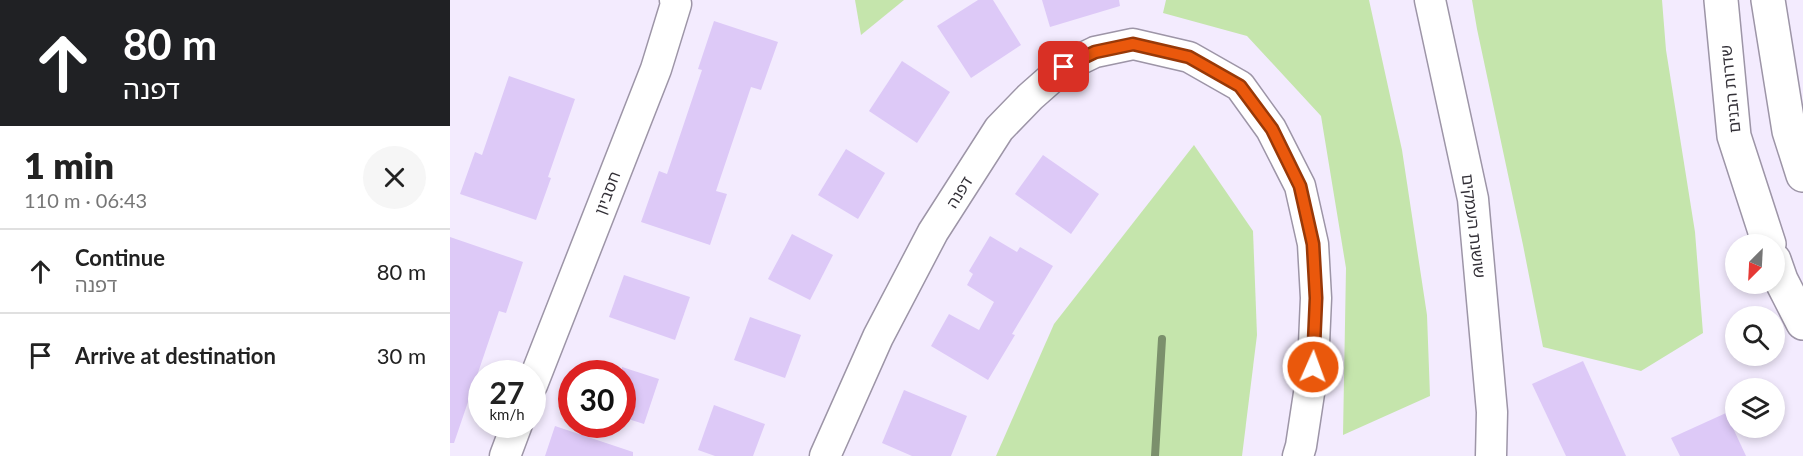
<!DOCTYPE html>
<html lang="en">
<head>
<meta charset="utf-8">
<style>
	:root { --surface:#fff; --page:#f6f6f6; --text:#222; --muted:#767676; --line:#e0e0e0 }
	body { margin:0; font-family:Lato,"Noto Sans Hebrew",sans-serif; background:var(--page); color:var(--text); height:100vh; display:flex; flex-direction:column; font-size:22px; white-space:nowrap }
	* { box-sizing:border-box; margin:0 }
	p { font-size:20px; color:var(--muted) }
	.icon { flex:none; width:33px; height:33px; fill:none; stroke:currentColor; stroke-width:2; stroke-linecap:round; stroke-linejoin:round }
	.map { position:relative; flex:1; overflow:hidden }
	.sheet { display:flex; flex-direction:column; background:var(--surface); width:450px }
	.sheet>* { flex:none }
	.banner { background:#202124; color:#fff; overflow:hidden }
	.needle { width:39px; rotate:204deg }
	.controls { position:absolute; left:1275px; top:234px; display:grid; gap:12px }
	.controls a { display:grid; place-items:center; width:60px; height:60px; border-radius:50%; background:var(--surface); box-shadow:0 3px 9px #0003; font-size:30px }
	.speed { position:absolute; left:18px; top:360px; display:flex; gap:12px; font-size:30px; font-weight:700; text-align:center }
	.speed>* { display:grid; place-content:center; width:78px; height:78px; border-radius:50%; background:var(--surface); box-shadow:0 3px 9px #0003; line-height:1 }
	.speed small { font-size:15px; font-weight:400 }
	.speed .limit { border:9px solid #d22; background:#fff; color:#111 }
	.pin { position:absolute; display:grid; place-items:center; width:51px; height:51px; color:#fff; margin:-26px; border-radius:12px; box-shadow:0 3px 9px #0006 }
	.me { position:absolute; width:66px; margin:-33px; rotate:2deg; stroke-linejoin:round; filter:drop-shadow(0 0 4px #0008) }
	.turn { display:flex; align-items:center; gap:21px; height:126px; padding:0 24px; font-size:27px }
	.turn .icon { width:78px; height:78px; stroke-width:2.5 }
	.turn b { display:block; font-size:42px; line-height:51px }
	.round { display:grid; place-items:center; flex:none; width:63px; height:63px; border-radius:32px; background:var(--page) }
	.head { display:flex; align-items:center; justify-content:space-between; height:102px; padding:0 24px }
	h1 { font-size:36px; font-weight:800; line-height:45px }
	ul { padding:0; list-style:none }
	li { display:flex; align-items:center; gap:18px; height:84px; padding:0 24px; border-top:2px solid var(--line) }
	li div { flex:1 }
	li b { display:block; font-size:22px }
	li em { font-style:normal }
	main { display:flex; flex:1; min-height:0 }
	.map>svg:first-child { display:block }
	.green { fill:#c5e5ac }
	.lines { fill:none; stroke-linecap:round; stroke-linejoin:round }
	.stream { stroke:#7b906c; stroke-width:8 }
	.building { fill:#ddc9f7 }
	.street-casing { stroke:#9d95a7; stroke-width:33 }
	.secondary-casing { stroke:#9d95a7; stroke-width:36 }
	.street { stroke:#fff; stroke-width:30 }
	.secondary { stroke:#fff; stroke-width:33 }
	.route-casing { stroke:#983908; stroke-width:15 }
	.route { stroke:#ea580c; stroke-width:10 }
	.labels { text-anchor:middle; stroke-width:5; stroke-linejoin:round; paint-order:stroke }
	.street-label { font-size:16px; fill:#333037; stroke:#fff }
</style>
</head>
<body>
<main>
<section class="sheet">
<div class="banner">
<div class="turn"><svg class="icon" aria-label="ahead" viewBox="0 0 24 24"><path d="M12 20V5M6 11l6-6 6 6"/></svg><div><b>80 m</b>דפנה</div></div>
</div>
<div class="head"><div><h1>1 min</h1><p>110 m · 06:43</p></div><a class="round"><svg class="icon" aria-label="close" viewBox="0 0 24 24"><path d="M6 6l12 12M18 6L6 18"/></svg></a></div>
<ul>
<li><svg class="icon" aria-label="ahead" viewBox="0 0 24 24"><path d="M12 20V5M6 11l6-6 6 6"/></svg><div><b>Continue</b><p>דפנה</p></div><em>80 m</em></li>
<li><svg class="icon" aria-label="arrive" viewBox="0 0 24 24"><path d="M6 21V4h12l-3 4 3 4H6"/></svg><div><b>Arrive at destination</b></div><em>30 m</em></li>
</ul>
</section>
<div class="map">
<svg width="1353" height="456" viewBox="0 0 1353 456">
	<rect width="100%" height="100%" fill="#f3ebfe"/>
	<g class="green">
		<path d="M 405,0 L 454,0 L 411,35 Z"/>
		<path d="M 716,0 L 919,0 L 952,150 L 977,315 L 980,396 L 893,435 L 896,268 L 871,116 L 797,36 L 713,13 Z"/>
		<path d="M 1022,0 L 1212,0 L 1216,50 L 1245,232 L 1253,333 L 1191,371 L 1093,347 L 1073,245 L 1027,29 Z"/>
		<path d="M 744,145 L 803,231 L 807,335 L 792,456 L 546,456 L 604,324 Z"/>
	</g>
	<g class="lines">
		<path class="stream" d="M 705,456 L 712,339"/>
	</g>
	<g class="building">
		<path d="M 528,0 L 543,0 L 571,45 L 521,78 L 487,26 Z"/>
		<path d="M 592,0 L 669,0 L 670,6 L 600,27 Z"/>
		<path d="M 264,21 L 328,42 L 311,90 L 301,87 L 266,191 L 277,194 L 260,245 L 191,222 L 209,171 L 217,174 L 252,70 L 248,69 Z"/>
		<path d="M 452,61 L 500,92 L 467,143 L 419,111 Z"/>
		<path d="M 59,76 L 125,99 L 98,177 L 101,178 L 86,220 L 10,194 L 25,152 L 32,155 Z"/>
		<path d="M 396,149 L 435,173 L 408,219 L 368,195 Z"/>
		<path d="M 593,155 L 649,194 L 621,234 L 565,194 Z"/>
		<path d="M 342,234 L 383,255 L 360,300 L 318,279 Z"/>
		<path d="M 540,236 L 567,252 L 570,247 L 603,266 L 562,334 L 565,335 L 538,380 L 481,346 L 499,314 L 529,330 L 544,302 L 517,285 L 523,274 L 519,271 Z"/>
		<path d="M 0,237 L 73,262 L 56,313 L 49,311 L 4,443 L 0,443 Z"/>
		<path d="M 174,275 L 240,297 L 225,340 L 159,317 Z"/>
		<path d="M 300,317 L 351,335 L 335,378 L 284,360 Z"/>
		<path d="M 1133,361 L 1176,456 L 1116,456 L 1082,384 Z"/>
		<path d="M 172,367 L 209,379 L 194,424 L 172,417 Z"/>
		<path d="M 454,390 L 517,416 L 501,456 L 462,456 L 432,443 Z"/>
		<path d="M 264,405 L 315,424 L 303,456 L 265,456 L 248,450 Z"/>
		<path d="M 1276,413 L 1296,456 L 1230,456 L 1221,438 Z"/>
		<path d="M 105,426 L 183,452 L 183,456 L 95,456 Z"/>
	</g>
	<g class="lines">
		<defs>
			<g id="street">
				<path d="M 980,0 L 1023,199 L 1042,412 L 1041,456"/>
				<path d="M 82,385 L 206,69 L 226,4 L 225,0"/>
				<path d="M 55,456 L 67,424"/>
				<path d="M 375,456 L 428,337 L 483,232 L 549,129 L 580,97 L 614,67 L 645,52 L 683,44 L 739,57 L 790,86 L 821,129 L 850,186 L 863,244 L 866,298 L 863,367 L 851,446 L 848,456"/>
			</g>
			<g id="secondary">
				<path d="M 1271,0 L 1284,136 L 1319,244"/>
				<path d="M 1318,0 L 1339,131 L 1353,175"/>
				<path d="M 1324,260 L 1331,280 L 1353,323"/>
			</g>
		</defs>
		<use href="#street" class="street-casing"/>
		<use href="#secondary" class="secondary-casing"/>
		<use href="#street" class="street"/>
		<use href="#secondary" class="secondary"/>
	</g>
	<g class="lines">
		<defs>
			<path id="route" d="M 614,67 L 645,52 L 683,44 L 739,57 L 790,86 L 822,129 L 850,186 L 863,244 L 866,298 L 863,367"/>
		</defs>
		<use href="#route" class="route-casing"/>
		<use href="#route" class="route"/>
	</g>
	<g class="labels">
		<g class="street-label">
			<text transform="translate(1280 89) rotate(-96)" y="6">שדרות הבנים</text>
			<text transform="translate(509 192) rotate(-58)" y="6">דפנה</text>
			<text transform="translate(157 193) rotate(-69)" y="6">חסביון</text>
			<text transform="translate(1024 226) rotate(83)" y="6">שושנת העמקים</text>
		</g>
	</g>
</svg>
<div class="controls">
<a><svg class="needle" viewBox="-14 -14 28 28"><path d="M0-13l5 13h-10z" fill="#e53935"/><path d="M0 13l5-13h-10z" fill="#767676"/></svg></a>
<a><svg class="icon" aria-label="search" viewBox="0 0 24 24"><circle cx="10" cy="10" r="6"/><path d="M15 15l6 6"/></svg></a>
<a><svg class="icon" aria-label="layers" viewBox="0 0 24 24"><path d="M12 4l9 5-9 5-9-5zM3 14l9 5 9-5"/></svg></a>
</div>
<div class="speed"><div>27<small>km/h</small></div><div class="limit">30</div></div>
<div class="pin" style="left:614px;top:67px;background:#d93025"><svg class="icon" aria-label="arrive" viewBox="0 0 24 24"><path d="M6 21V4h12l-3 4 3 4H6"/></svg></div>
<svg class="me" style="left:863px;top:367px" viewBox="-20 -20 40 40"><circle r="17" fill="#ea580c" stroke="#fff" stroke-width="3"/><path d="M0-11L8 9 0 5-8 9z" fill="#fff"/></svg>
</div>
</main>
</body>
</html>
